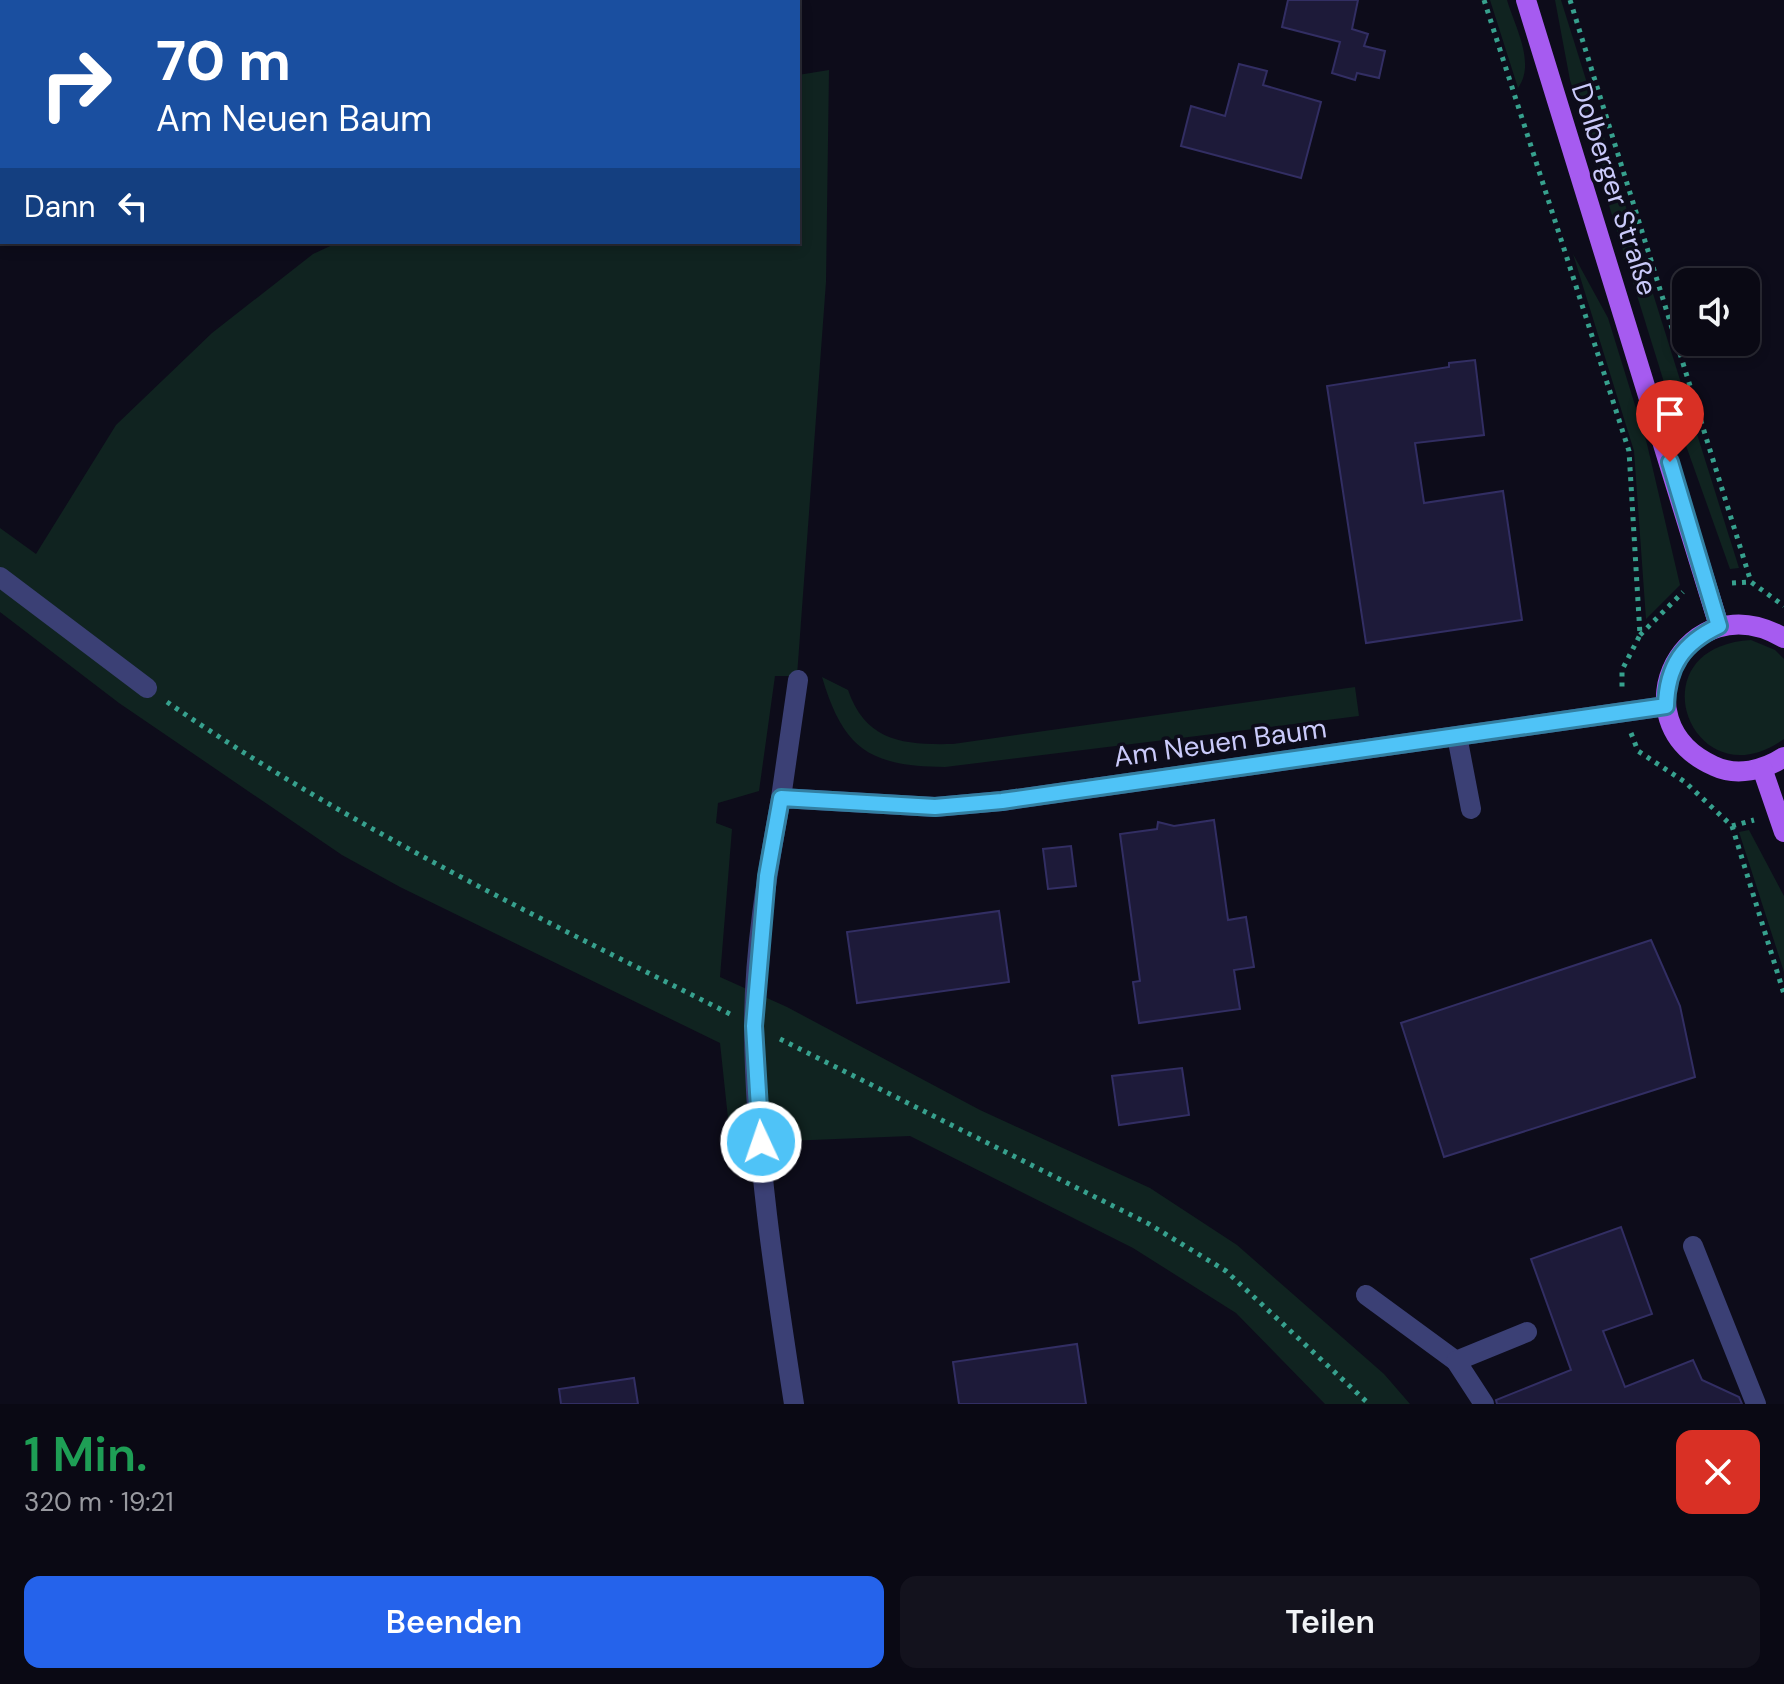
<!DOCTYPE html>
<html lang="de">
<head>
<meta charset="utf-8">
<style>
	:root { --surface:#0a0914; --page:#13121d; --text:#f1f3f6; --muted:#999aa0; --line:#2a2a34; --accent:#2563eb }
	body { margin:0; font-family:"DM Sans",sans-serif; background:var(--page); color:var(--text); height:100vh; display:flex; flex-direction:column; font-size:30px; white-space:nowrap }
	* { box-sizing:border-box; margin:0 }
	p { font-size:26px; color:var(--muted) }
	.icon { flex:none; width:44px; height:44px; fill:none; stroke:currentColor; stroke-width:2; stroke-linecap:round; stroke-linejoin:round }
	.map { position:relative; height:1404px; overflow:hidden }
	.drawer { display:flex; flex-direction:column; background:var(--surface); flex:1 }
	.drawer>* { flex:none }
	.guide { position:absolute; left:0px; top:0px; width:800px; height:244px; box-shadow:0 4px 12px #0003,0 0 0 2px var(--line); background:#1a4fa0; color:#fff; overflow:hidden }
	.tools { position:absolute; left:1672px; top:268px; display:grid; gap:16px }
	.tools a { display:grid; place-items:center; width:88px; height:88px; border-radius:16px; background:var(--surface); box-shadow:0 4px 12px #0003,0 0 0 2px var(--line); font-size:40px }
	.pin { position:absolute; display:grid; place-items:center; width:68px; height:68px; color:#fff; margin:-82px -34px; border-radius:50% 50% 50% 0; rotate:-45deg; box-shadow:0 0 8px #0007 }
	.pin .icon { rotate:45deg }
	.me { position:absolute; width:88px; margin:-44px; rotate:357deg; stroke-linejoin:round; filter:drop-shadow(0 0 6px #0008) }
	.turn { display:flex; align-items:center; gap:28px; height:168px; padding:0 24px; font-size:36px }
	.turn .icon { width:104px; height:104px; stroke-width:2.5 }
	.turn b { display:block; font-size:56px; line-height:68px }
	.then { display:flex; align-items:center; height:76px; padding:0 24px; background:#0003; gap:16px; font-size:30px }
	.round { display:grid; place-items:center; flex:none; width:84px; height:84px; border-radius:16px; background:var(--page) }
	.headline { display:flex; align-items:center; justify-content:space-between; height:136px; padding:0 24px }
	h1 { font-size:48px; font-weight:600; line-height:60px; color:#1e9e55 }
	.action { display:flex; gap:16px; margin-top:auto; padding:16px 24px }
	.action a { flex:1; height:92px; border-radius:16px; background:var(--accent); color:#fff; font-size:32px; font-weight:600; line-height:92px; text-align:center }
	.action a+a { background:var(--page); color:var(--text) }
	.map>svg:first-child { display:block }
	.green { fill:#102320 }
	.building { fill:#1d1a39; stroke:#322e63; stroke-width:2 }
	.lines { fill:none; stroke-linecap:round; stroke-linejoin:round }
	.path { stroke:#37a18e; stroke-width:5; stroke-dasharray:4 6; stroke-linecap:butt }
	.minor { stroke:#3b4075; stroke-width:20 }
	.major { stroke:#a65bf0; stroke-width:20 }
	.route-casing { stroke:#337fa1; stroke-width:20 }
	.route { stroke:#4fc3f7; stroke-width:14 }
	.labels { text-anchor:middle; stroke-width:7; stroke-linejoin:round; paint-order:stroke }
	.street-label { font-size:28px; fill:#cacafa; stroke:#0d0c1a }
</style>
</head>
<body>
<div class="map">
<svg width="1784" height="1404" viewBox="0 0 1784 1404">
	<rect width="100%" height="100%" fill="#0d0c1a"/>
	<g class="green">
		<path d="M 1490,0 L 1507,0 C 1515,27 1536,63 1518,88 Z"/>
		<path d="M 1555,0 L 1561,0 L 1739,568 L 1730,569 L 1668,395 L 1570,80 Z"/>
		<path d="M 829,70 L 826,282 L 797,676 L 775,676 L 759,791 L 718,803 L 716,823 L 732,829 L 720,977 L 787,1007 L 980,1110 L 1150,1188 L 1237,1245 L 1384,1374 L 1410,1404 L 1325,1404 L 1236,1313 L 1133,1248 L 910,1136 L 761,1142 L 730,1137 L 720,1043 L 400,887 L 342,855 L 119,703 L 0,612 L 0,528 L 36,554 L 116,425 L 212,333 L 313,254 L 339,242 L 798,242 L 798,75 Z"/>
		<path d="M 1573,254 L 1608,318 L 1647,444 L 1680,585 L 1646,619 L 1634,451 Z"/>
		<path d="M 1751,640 L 1775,650 L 1784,659 L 1784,739 C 1692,805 1632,647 1751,640 Z"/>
		<path d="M 822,677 L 848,690 C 866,742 904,745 953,744 L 1355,687 L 1359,716 L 945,767 C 871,766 844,751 822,677 Z"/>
		<path d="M 1749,830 L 1784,896 L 1784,972 L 1739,832 Z"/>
	</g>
	<g class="building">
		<path d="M 1288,0 L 1358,0 L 1352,29 L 1368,34 L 1364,46 L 1385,51 L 1379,78 L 1357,73 L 1355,80 L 1332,73 L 1340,42 L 1282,27 Z"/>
		<path d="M 1239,64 L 1267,71 L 1263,85 L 1321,102 L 1301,178 L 1181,146 L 1191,106 L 1225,116 Z"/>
		<path d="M 1475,360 L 1484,435 L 1415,443 L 1424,503 L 1503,491 L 1522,620 L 1366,643 L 1327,386 L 1449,367 L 1449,363 Z"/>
		<path d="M 1214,820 L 1228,920 L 1246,917 L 1254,967 L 1234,970 L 1240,1009 L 1139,1023 L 1133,982 L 1140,981 L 1120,834 L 1157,829 L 1158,822 L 1174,826 Z"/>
		<path d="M 1071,846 L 1076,886 L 1048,889 L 1043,849 Z"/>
		<path d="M 999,911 L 1009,982 L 857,1003 L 847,932 Z"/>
		<path d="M 1651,940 L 1680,1006 L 1695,1077 L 1444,1157 L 1401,1023 Z"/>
		<path d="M 1182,1068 L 1189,1115 L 1119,1125 L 1112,1076 Z"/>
		<path d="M 1621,1227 L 1652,1314 L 1603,1331 L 1625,1387 L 1693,1360 L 1702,1380 L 1739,1397 L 1742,1404 L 1497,1404 L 1496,1400 L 1571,1370 L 1531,1259 Z"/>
		<path d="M 1077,1344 L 1086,1404 L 959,1404 L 953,1362 Z"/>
		<path d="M 634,1378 L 638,1404 L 561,1404 L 559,1389 Z"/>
	</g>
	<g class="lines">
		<g class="path">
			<path d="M 1484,0 L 1629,451 L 1640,635 L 1622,670 L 1622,689"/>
			<path d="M 1570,0 L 1751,582 L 1784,606"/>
			<path d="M 1732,583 L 1751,582"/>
			<path d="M 1640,635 L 1683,592"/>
			<path d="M 167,702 C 344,824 540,918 732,1015"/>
			<path d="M 1631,733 L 1638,751 L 1685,782 L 1732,826 L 1784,994"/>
			<path d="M 1732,826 L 1754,820"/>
			<path d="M 780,1039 L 1149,1224 L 1226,1271 L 1369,1404"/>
		</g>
		<g class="minor">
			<path d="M 0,577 L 147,688"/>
			<path d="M 1457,736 L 1471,809"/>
			<path d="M 781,798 L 798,680"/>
			<path d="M 1693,1246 L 1756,1404"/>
			<path d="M 1366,1295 L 1456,1361"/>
			<path d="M 794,1404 C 775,1281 755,1153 754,1028 C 754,952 767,873 781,798 L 935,807 L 1002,801 L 1666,706"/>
			<path d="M 1484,1404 L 1456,1361 L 1527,1332"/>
		</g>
		<g class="major">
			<path d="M 1526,0 L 1719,626"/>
			<path d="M 1784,638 C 1686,581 1614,721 1714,766 C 1737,777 1764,770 1784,757"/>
			<path d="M 1762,768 L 1784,832"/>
		</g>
	</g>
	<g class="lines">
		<defs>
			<path id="route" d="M 761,1142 L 754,1026 L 767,876 L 781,798 L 935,807 L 1002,801 L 1666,706 C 1667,666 1683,643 1719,626 L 1670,462"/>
		</defs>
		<use href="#route" class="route-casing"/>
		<use href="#route" class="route"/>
	</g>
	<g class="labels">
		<g class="street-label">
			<text transform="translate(1615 189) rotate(72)" y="10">Dolberger Straße</text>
			<text transform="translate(1220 742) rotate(-8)" y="10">Am Neuen Baum</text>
		</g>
	</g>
</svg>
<div class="tools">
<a><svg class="icon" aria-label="sound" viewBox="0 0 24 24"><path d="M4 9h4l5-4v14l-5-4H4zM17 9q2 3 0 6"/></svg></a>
</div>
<div class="pin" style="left:1670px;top:462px;background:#d93025"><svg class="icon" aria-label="arrive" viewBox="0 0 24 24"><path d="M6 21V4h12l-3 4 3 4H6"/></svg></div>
<svg class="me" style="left:761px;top:1142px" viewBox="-20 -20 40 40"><circle r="17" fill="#4fc3f7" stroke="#fff" stroke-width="3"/><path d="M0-11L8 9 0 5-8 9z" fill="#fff"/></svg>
<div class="guide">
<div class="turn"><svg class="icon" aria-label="right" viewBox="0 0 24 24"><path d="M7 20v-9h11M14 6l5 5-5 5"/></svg><div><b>70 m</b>Am Neuen Baum</div></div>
<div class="then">Dann<svg class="icon" aria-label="left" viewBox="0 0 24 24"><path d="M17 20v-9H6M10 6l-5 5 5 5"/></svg></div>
</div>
</div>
<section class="drawer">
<div class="headline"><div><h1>1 Min.</h1><p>320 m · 19:21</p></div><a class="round" style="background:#d93025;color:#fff"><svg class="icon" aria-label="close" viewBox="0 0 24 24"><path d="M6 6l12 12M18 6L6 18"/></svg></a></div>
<div class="action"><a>Beenden</a><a>Teilen</a></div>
</section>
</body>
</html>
